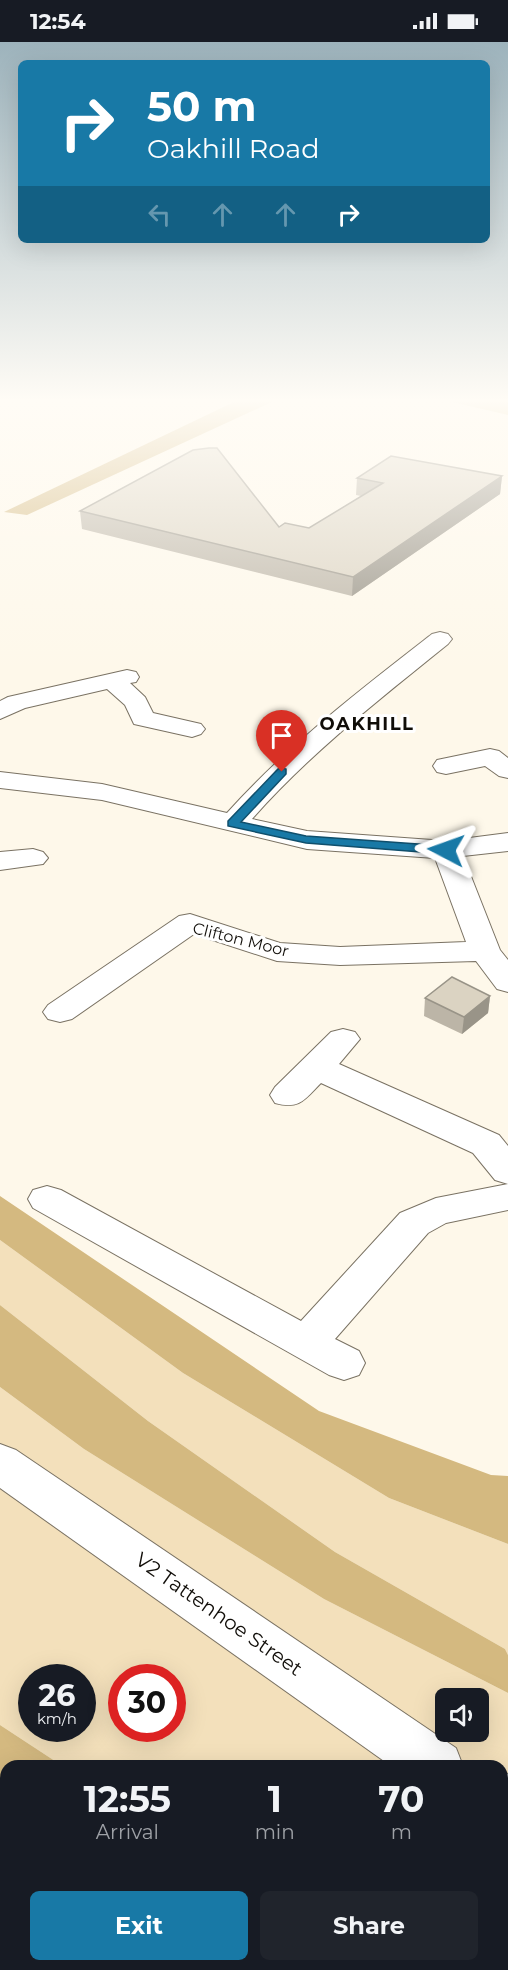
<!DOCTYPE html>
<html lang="en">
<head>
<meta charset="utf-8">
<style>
	:root { --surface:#171b24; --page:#20242c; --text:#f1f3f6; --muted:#9ea1a6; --accent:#1879a6 }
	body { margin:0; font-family:Montserrat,sans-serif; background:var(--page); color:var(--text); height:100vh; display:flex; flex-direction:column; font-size:22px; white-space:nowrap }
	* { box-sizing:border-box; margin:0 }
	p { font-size:20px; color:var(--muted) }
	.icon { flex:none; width:33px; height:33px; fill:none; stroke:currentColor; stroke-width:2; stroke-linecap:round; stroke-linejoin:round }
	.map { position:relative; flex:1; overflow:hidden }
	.sheet { position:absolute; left:0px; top:1718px; width:508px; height:212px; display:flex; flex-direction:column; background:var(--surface); border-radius:18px 18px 0 0; box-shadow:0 6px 24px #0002 }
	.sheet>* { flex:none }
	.top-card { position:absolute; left:18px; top:18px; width:472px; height:183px; border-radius:9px; box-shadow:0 6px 24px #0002; background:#1879a6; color:#fff; overflow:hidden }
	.tools { position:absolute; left:435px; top:1646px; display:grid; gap:12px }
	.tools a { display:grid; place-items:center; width:54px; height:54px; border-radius:9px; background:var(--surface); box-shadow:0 6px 24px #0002; font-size:30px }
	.speed { position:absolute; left:18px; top:1622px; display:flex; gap:12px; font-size:30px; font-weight:700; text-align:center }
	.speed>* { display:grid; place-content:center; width:78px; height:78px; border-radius:50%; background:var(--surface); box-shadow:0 6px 24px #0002; line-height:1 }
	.speed small { font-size:15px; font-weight:400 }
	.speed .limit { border:9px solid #d22; background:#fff; color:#111 }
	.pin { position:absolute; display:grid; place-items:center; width:51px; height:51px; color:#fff; margin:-62px -26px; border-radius:50% 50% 50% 0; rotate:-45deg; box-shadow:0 0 6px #0007 }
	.pin .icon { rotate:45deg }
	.me { position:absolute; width:66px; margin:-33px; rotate:274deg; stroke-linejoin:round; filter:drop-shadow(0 0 4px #0008) }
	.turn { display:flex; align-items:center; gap:21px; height:126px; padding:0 30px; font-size:27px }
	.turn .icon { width:78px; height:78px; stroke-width:2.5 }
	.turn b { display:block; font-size:42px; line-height:51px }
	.lanes { display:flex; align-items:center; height:57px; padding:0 30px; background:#0003; justify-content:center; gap:30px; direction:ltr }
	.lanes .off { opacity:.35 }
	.eta { display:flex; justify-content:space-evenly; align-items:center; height:102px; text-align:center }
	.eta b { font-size:36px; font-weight:700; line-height:42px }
	.primary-button { display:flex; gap:12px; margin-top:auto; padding:12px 30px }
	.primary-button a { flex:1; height:69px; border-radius:9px; background:var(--accent); color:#fff; font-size:24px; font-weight:700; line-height:69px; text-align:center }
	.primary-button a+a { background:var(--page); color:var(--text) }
	.status { display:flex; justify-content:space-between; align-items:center; height:42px; padding:0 30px; background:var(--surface); direction:ltr }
	.status svg { height:16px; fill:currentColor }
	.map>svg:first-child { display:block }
	.green { fill:#f3e0bb; fill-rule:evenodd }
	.forest { fill:#d4b980 }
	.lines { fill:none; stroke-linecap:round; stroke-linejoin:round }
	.minor-casing { stroke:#7a7263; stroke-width:2 }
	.minor { fill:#fff; fill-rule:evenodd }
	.wall { fill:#bcb5a7 }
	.shaded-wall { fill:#999488 }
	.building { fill:#dbd3c2; stroke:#999488; stroke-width:1.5 }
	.route { fill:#1879a6; stroke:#104f6c; stroke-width:1.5 }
	.labels { text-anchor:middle; stroke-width:6; stroke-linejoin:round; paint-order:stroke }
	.street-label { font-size:16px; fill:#100d08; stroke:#fff }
	.far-district-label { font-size:18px; font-weight:bold; letter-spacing:1.5px; fill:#100d08; stroke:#fff }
	.near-street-label { font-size:20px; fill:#100d08; stroke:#fff }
</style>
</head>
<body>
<div class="status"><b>12:54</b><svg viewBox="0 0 49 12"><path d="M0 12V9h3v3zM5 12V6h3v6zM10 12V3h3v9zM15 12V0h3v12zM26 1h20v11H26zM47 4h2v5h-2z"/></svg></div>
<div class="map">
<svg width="508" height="1928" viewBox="0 0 508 1928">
	<rect width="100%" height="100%" fill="#fef8ea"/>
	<g class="green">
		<path d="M 0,1198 L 183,1331 L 389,1456 L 508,1502 L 508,1613 L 505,1607 L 335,1510 L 148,1379 L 0,1263 Z"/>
		<path d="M 0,1345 L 84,1407 L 324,1557 L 508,1651 L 508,1759 L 503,1757 L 502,1724 L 61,1723 L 0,1683 ZM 32,1635 L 82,1635 L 82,1686 L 32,1686 ZM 122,1635 L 172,1635 L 172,1686 L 122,1686 ZM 446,1656 L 478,1656 L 478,1689 L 446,1689 Z"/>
		<path d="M 503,1794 L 508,1802 L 508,1928 L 313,1928 L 309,1923 L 502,1923 Z"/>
	</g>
	<g class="forest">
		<path d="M 236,359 L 274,359 L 27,473 L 4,470 Z"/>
		<path d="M 448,359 L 508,359 L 508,373 Z"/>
		<path d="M 0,1154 L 319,1369 L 491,1433 L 508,1434 L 508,1502 L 389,1456 L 183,1331 L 0,1198 Z"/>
		<path d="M 0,1263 L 148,1379 L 335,1510 L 505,1607 L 508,1613 L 508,1651 L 324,1557 L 84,1407 L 0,1345 Z"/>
		<path d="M 0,1683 L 61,1723 L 6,1724 L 6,1917 L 0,1911 Z"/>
		<path d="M 13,1923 L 309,1923 L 313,1928 L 19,1928 Z"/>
	</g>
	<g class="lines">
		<defs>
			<g id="minor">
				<path d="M 440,590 L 448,592 L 452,597 L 448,602 C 380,657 310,711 252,777 L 307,789 L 446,799 L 508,791 L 508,809 L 463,814 L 500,908 L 508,918 L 508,950 L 497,947 L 476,919 L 340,923 L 277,919 L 194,892 L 72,977 L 60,980 L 48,977 L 43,970 L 48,963 L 179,874 L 190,872 L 280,901 L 340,905 L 466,900 L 435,816 L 307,807 L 102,758 L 0,746 L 0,730 L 102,742 L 227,771 C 288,703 360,648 432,592 Z"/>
				<path d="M 127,628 L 136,630 L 139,635 L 136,640 L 130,641 L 145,655 L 153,671 L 201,682 L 205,687 L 201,692 L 192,695 L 134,682 L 125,663 L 107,647 L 25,666 L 0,677 L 0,659 L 8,655 Z"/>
				<path d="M 490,707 L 499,709 L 508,716 L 508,736 L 499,734 L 485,724 L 446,732 L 437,730 L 433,724 L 437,718 Z"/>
				<path d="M 33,807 L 43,810 L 48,816 L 43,822 L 0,828 L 0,810 Z"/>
				<path d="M 343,987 L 355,990 L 360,997 L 339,1022 L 499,1093 L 508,1104 L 508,1168 L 446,1181 L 428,1191 L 335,1297 L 359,1309 L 365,1321 L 359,1333 L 344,1338 L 329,1333 L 33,1166 L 28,1157 L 33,1148 L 47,1144 L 61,1148 L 301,1279 L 400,1171 L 436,1156 L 508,1142 L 495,1138 L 473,1111 L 321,1041 C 305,1057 300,1068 275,1061 L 270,1053 L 275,1045 L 331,990 Z"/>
				<path d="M 0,1402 L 16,1408 L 456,1706 L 463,1724 L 391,1724 L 0,1446 Z"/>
				<path d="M 502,1730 L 508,1732 L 508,1830 L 502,1827 Z"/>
			</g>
		</defs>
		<use href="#minor" class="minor-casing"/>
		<use href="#minor" class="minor"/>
	</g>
	<g class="wall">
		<path d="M 502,434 L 500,452 L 352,554 L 82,487 L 80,469 L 279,485 L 309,486 L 361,454 L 356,453 L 357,436 Z"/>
		<path d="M 490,954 L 488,971 L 462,992 L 424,974 L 425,956 Z"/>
	</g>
	<g class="shaded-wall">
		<path d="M 502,434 L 500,452 L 352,554 L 353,535 Z"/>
		<path d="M 490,954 L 488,971 L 462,992 L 464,975 Z"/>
	</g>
	<g class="building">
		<path d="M 209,406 L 217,406 L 279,485 L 285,481 L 309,486 L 383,441 L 357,436 L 391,414 L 502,434 L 353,535 L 80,469 L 193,408 Z"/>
		<path d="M 452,935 L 490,954 L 464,975 L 425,956 Z"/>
	</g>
	<linearGradient id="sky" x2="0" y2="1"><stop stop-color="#9db3bc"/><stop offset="0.57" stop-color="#fffcf6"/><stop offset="1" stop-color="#fffcf6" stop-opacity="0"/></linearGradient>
	<rect width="508" height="629" fill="url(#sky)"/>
	<path class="route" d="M 282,726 L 286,727 L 286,732 L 241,780 L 306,794 L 446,804 L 452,808 L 446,812 L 306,801 L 228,784 L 228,779 L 278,727 Z"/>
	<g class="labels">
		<g class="street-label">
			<text transform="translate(241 897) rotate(14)" y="6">Clifton Moor</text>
		</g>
		<g class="far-district-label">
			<text x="367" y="688">OAKHILL</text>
		</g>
		<g class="near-street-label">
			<text transform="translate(219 1572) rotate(35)" y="7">V2 Tattenhoe Street</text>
		</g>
	</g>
</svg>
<div class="tools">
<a><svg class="icon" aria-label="sound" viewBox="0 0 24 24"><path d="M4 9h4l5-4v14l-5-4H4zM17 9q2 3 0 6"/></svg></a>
</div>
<div class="speed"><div>26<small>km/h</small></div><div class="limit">30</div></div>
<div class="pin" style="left:282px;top:730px;background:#d93025"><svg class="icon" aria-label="arrive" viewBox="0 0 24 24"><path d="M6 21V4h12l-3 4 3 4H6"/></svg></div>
<svg class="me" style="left:446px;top:808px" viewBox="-20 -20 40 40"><path d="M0-17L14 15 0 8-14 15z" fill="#1879a6" stroke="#fff" stroke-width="4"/></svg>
<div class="top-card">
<div class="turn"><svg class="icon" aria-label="right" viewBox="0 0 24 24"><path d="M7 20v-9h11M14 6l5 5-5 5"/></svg><div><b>50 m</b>Oakhill Road</div></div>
<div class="lanes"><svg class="icon off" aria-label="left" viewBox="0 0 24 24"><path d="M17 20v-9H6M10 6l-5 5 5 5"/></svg><svg class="icon off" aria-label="ahead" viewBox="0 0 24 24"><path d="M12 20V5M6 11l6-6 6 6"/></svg><svg class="icon off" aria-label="ahead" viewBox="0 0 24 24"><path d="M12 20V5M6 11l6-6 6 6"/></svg><svg class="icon" aria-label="right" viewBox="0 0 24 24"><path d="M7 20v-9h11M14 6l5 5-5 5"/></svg></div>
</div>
<section class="sheet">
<div class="eta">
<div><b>12:55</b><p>Arrival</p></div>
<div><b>1</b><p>min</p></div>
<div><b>70</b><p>m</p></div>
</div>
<div class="primary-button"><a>Exit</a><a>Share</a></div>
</section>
</div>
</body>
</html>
